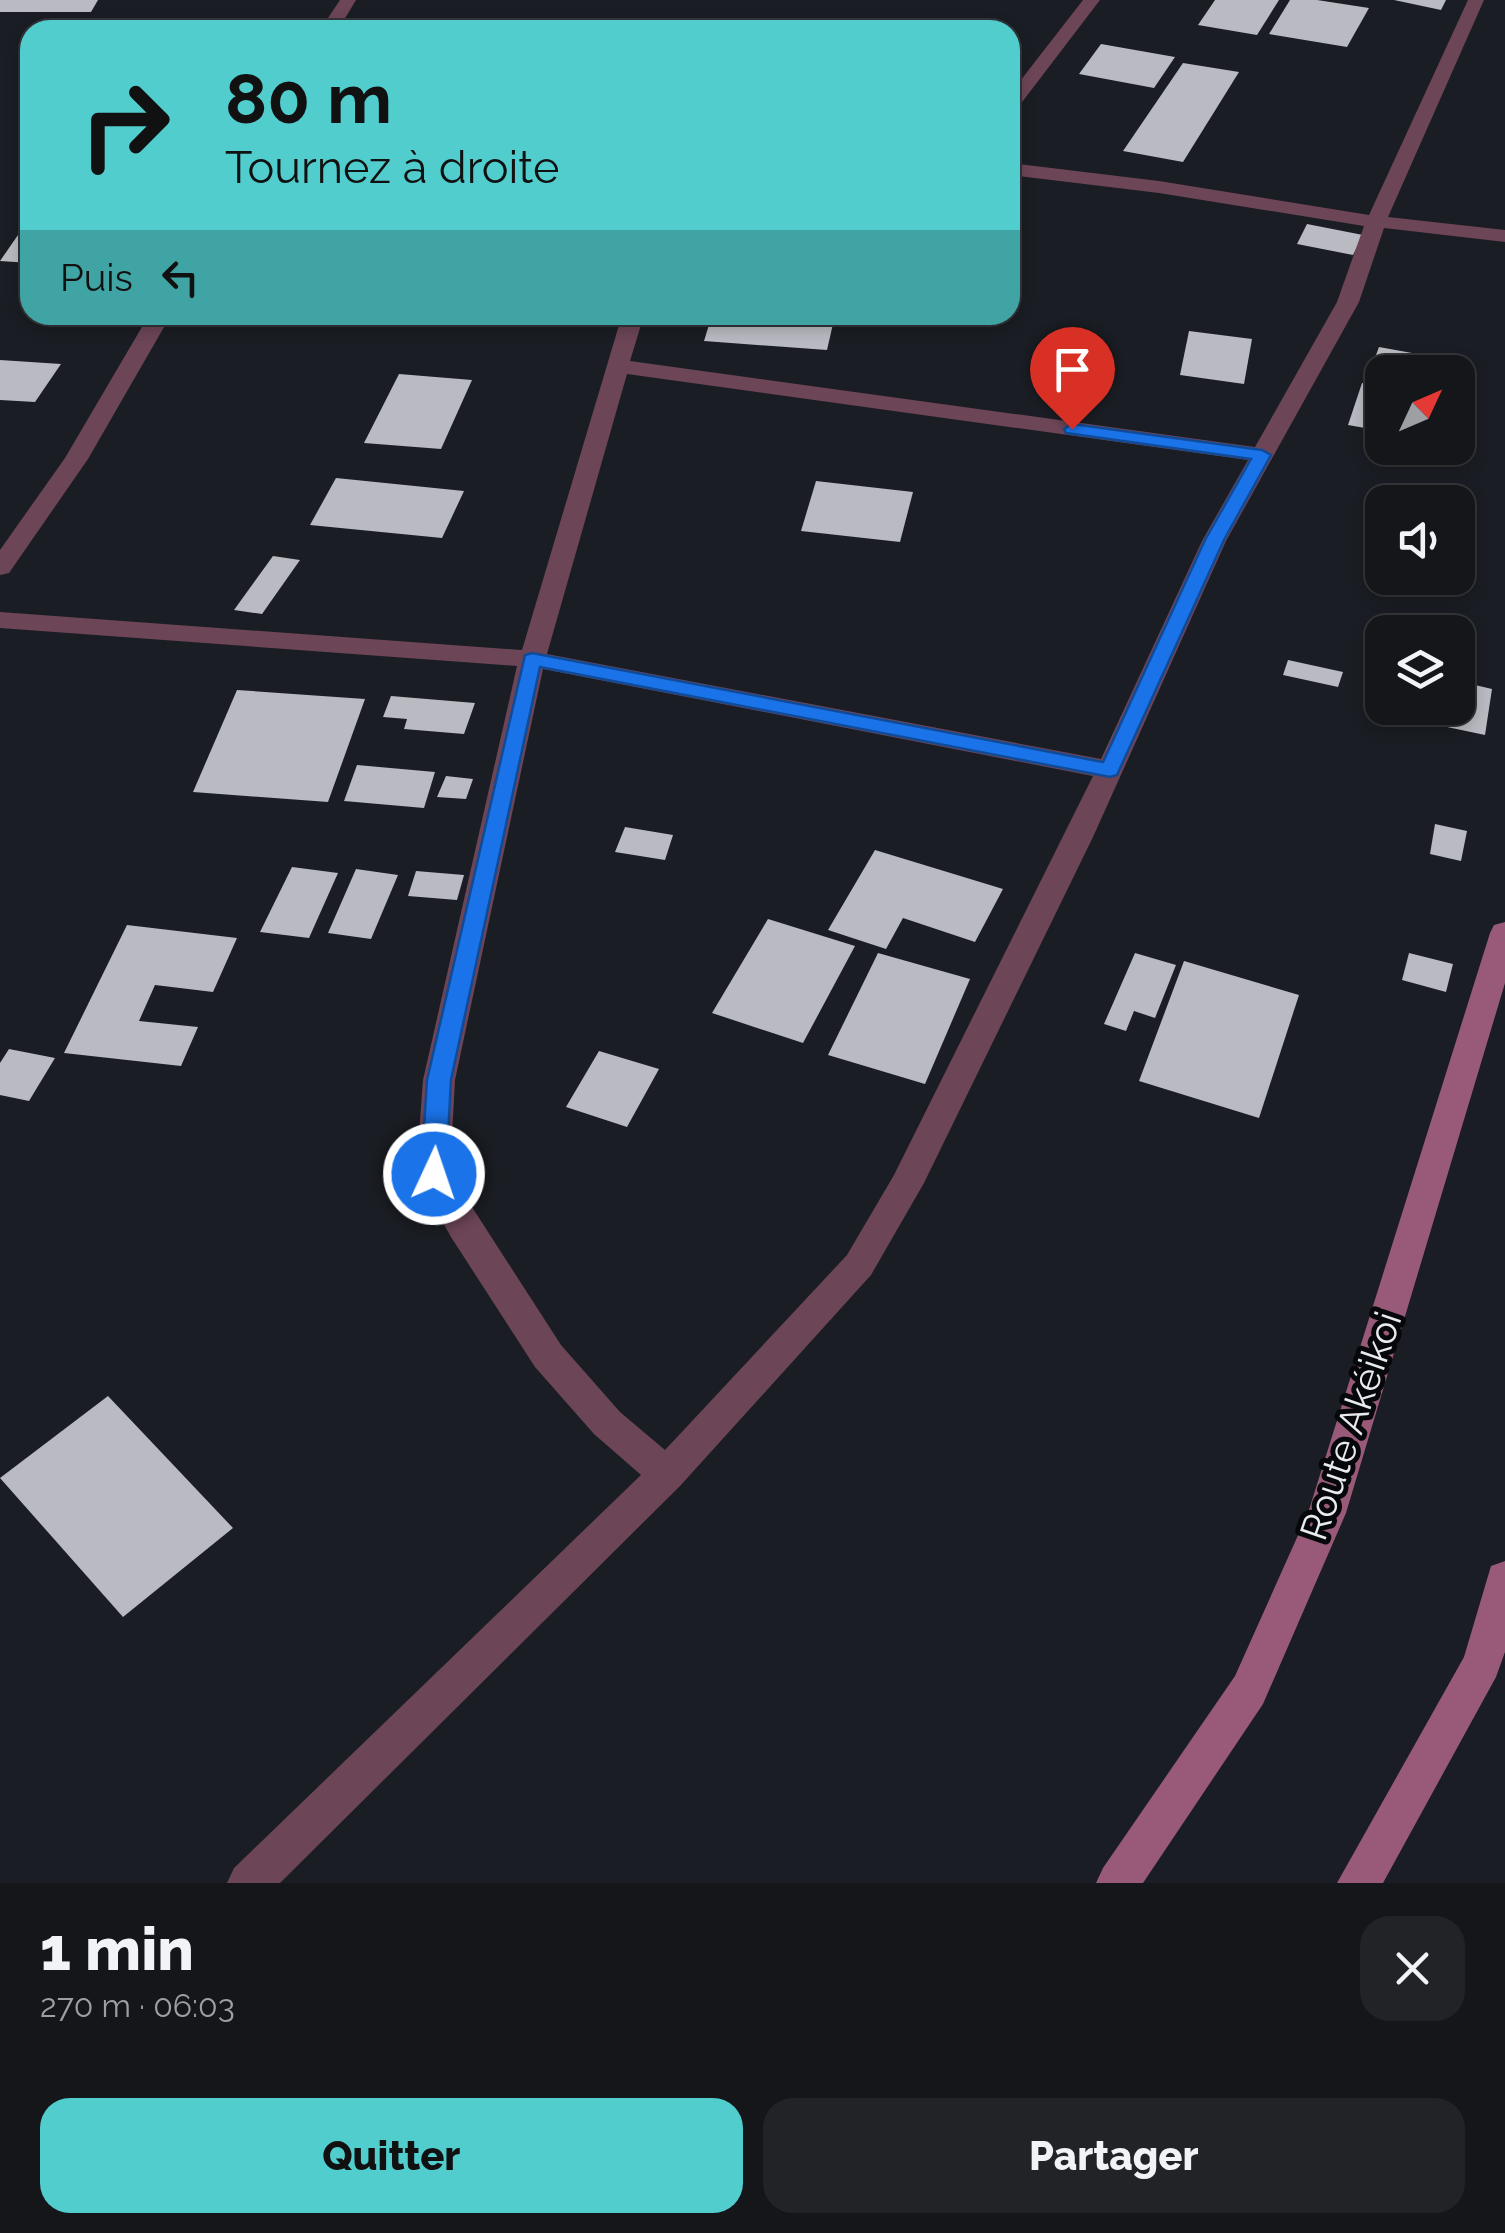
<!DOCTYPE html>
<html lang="fr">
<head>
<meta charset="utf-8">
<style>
	:root { --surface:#14161a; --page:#212327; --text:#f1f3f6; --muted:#9d9fa2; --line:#333539; --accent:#52cdce }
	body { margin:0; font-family:Raleway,sans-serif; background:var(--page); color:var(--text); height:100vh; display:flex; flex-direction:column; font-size:38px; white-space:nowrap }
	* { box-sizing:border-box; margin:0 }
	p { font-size:32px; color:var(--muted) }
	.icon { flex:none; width:55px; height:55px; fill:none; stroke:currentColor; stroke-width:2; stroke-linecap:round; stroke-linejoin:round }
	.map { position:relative; height:1883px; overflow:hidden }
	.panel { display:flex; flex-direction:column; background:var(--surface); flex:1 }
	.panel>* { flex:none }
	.guide { position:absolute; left:20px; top:20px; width:1000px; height:305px; border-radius:30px; box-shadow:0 5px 15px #0003,0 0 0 2px var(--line); background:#52cdce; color:#111; overflow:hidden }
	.needle { width:65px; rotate:46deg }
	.controls { position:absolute; left:1365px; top:355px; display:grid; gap:20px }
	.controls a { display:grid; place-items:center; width:110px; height:110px; border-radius:20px; background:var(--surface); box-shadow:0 5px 15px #0003,0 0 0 2px var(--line); font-size:50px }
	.pin { position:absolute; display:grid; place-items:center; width:85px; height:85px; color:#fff; margin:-102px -42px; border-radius:50% 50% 50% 0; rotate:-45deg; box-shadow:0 0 10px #0007 }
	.pin .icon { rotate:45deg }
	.me { position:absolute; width:110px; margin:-55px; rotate:3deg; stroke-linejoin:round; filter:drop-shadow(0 0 8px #0008) }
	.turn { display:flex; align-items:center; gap:35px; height:210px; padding:0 40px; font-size:45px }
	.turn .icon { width:130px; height:130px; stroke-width:2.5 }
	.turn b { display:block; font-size:70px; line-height:85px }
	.then { display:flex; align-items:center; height:95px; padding:0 40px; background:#0003; gap:20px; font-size:38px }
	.round { display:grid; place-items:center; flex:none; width:105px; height:105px; border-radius:30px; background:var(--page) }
	.overview { display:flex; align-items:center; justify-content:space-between; height:170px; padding:0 40px }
	h1 { font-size:60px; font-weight:800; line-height:75px }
	.cta { display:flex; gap:20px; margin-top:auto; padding:20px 40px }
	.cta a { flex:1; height:115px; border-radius:30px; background:var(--accent); color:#111; font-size:40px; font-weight:800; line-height:115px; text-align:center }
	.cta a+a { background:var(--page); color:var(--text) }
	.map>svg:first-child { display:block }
	.building { fill:#babac2 }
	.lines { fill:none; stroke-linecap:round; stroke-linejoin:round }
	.street { fill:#6c4557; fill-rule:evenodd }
	.secondary { fill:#985a78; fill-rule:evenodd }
	.route { fill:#1a73e8; stroke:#114b97; stroke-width:2.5 }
	.labels { text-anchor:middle; stroke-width:10; stroke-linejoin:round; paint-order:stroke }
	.near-street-label { font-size:38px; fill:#e8eaee; stroke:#06070a }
</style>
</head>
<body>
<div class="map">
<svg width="1505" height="1883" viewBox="0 0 1505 1883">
	<rect width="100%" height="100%" fill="#1a1d23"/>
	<g class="building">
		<path d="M 0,0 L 98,0 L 91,12 L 0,12 Z"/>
		<path d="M 1215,0 L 1279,0 L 1257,35 L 1198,25 Z"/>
		<path d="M 1290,0 L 1317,0 L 1369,8 L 1347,47 L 1269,34 Z"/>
		<path d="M 1394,0 L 1446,0 L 1441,10 Z"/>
		<path d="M 1101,44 L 1175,57 L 1154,88 L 1079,74 Z"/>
		<path d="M 1183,63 L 1239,72 L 1183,162 L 1123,151 Z"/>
		<path d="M 1307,224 L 1363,235 L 1353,255 L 1297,244 Z"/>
		<path d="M 18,235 L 30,236 L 30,263 L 0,261 Z"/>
		<path d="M 712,315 L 835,315 L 827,350 L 704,341 Z"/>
		<path d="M 1189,331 L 1252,339 L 1244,384 L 1180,375 Z"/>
		<path d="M 1379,347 L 1434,357 L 1429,372 L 1370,371 Z"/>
		<path d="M 0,360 L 61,364 L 35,402 L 0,400 Z"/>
		<path d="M 399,374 L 472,380 L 441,449 L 364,443 Z"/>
		<path d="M 1362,383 L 1382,387 L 1382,431 L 1348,425 Z"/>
		<path d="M 336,478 L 464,491 L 442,538 L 310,525 Z"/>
		<path d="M 816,481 L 913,492 L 900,542 L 801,531 Z"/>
		<path d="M 273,556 L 300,560 L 262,614 L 234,610 Z"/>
		<path d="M 1288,660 L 1343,672 L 1338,687 L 1283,675 Z"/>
		<path d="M 1458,681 L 1492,689 L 1485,735 L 1395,716 L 1397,708 L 1458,708 Z"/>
		<path d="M 237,690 L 365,699 L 328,802 L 193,792 Z"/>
		<path d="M 391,696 L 475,703 L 464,734 L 404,729 L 407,719 L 383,717 Z"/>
		<path d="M 357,765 L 435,772 L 424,808 L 344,801 Z"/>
		<path d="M 446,776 L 473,779 L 466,799 L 437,797 Z"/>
		<path d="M 1435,824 L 1467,831 L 1461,861 L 1430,854 Z"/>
		<path d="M 625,827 L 673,835 L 665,860 L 615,852 Z"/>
		<path d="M 875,850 L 1003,889 L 975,942 L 903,918 L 886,949 L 828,930 Z"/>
		<path d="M 292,867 L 338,873 L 309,938 L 260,932 Z"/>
		<path d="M 356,869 L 398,875 L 371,939 L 328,933 Z"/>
		<path d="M 416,871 L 464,875 L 457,900 L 408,896 Z"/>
		<path d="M 768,919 L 855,946 L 803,1043 L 712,1013 Z"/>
		<path d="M 127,925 L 237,938 L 213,992 L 155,985 L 139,1021 L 198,1027 L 181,1066 L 64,1053 Z"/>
		<path d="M 878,953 L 970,979 L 925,1084 L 828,1055 Z"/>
		<path d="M 1135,953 L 1176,965 L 1155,1018 L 1134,1011 L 1126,1031 L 1104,1024 Z"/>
		<path d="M 1409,953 L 1453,964 L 1446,992 L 1402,980 Z"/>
		<path d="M 1184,961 L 1299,995 L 1259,1118 L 1139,1081 Z"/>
		<path d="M 9,1049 L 55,1058 L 29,1101 L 0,1095 L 0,1063 Z"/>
		<path d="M 599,1051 L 659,1069 L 627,1127 L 566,1107 Z"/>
		<path d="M 108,1396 L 233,1528 L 123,1617 L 0,1478 Z"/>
	</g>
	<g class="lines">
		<g class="street">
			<path d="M 340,0 L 356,0 L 338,30 L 320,30 Z"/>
			<path d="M 1083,0 L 1100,0 L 1016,110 L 1010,112 L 1010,94 Z"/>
			<path d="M 1468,0 L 1484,0 L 1388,217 L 1505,230 L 1505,242 L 1384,228 L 1359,302 L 1226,541 L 1093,837 L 924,1183 L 871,1275 L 680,1486 L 280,1883 L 227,1883 L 234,1868 L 641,1475 L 594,1434 L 535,1367 L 451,1237 L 416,1174 L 423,1080 L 517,666 L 0,628 L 0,612 L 522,650 L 622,315 L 644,315 L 630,361 L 1255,447 L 1337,302 L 1364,226 L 1159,193 L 1010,175 L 1010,163 L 1159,181 L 1369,215 ZM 627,374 L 1248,460 L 1202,541 L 1101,759 L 547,654 ZM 543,669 L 1093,776 L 894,1175 L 847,1255 L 665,1450 L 620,1412 L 561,1345 L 450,1173 L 455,1080 Z"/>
			<path d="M 149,315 L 171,315 L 88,459 L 9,573 L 0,575 L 0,550 L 65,458 Z"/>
		</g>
		<g class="secondary">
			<path d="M 1505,922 L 1505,983 L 1346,1513 L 1263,1704 L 1143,1883 L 1096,1883 L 1103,1868 L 1235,1676 L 1308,1513 L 1490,933 L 1494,925 Z"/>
			<path d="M 1505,1561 L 1505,1652 L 1496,1677 L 1383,1883 L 1337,1883 L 1464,1657 L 1491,1566 Z"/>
		</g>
	</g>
	<path class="route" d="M 1072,424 L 1262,450 L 1271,455 L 1224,540 L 1117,775 L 1110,777 L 540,667 L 451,1080 L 446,1174 L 442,1181 L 425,1181 L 421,1174 L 427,1080 L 525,655 L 532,653 L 1103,762 L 1205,540 L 1251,459 L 1066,433 L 1064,429 Z"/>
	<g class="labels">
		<g class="near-street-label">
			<text transform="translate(1351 1426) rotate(-71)" y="13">Route Akéikoi</text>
		</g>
	</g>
</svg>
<div class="controls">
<a><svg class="needle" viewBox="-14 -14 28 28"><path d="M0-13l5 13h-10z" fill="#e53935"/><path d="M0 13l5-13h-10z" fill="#9d9fa2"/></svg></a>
<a><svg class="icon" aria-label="sound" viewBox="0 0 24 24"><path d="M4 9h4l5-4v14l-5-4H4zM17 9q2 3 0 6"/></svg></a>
<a><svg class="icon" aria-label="layers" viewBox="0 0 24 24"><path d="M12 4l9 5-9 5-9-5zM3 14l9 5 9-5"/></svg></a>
</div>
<div class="pin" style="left:1072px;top:429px;background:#d93025"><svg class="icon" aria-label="arrive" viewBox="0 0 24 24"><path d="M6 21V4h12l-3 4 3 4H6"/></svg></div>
<svg class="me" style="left:434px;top:1174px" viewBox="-20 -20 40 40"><circle r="17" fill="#1a73e8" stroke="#fff" stroke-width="3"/><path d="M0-11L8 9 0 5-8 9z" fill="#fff"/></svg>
<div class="guide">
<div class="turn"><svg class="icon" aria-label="right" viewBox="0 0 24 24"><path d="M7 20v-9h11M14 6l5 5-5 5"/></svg><div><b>80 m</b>Tournez à droite</div></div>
<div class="then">Puis<svg class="icon" aria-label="left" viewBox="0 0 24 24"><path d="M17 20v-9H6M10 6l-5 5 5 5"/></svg></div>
</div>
</div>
<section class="panel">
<div class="overview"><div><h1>1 min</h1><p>270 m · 06:03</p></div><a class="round"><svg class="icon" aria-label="close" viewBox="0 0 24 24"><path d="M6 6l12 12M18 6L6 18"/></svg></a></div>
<div class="cta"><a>Quitter</a><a>Partager</a></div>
</section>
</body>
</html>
